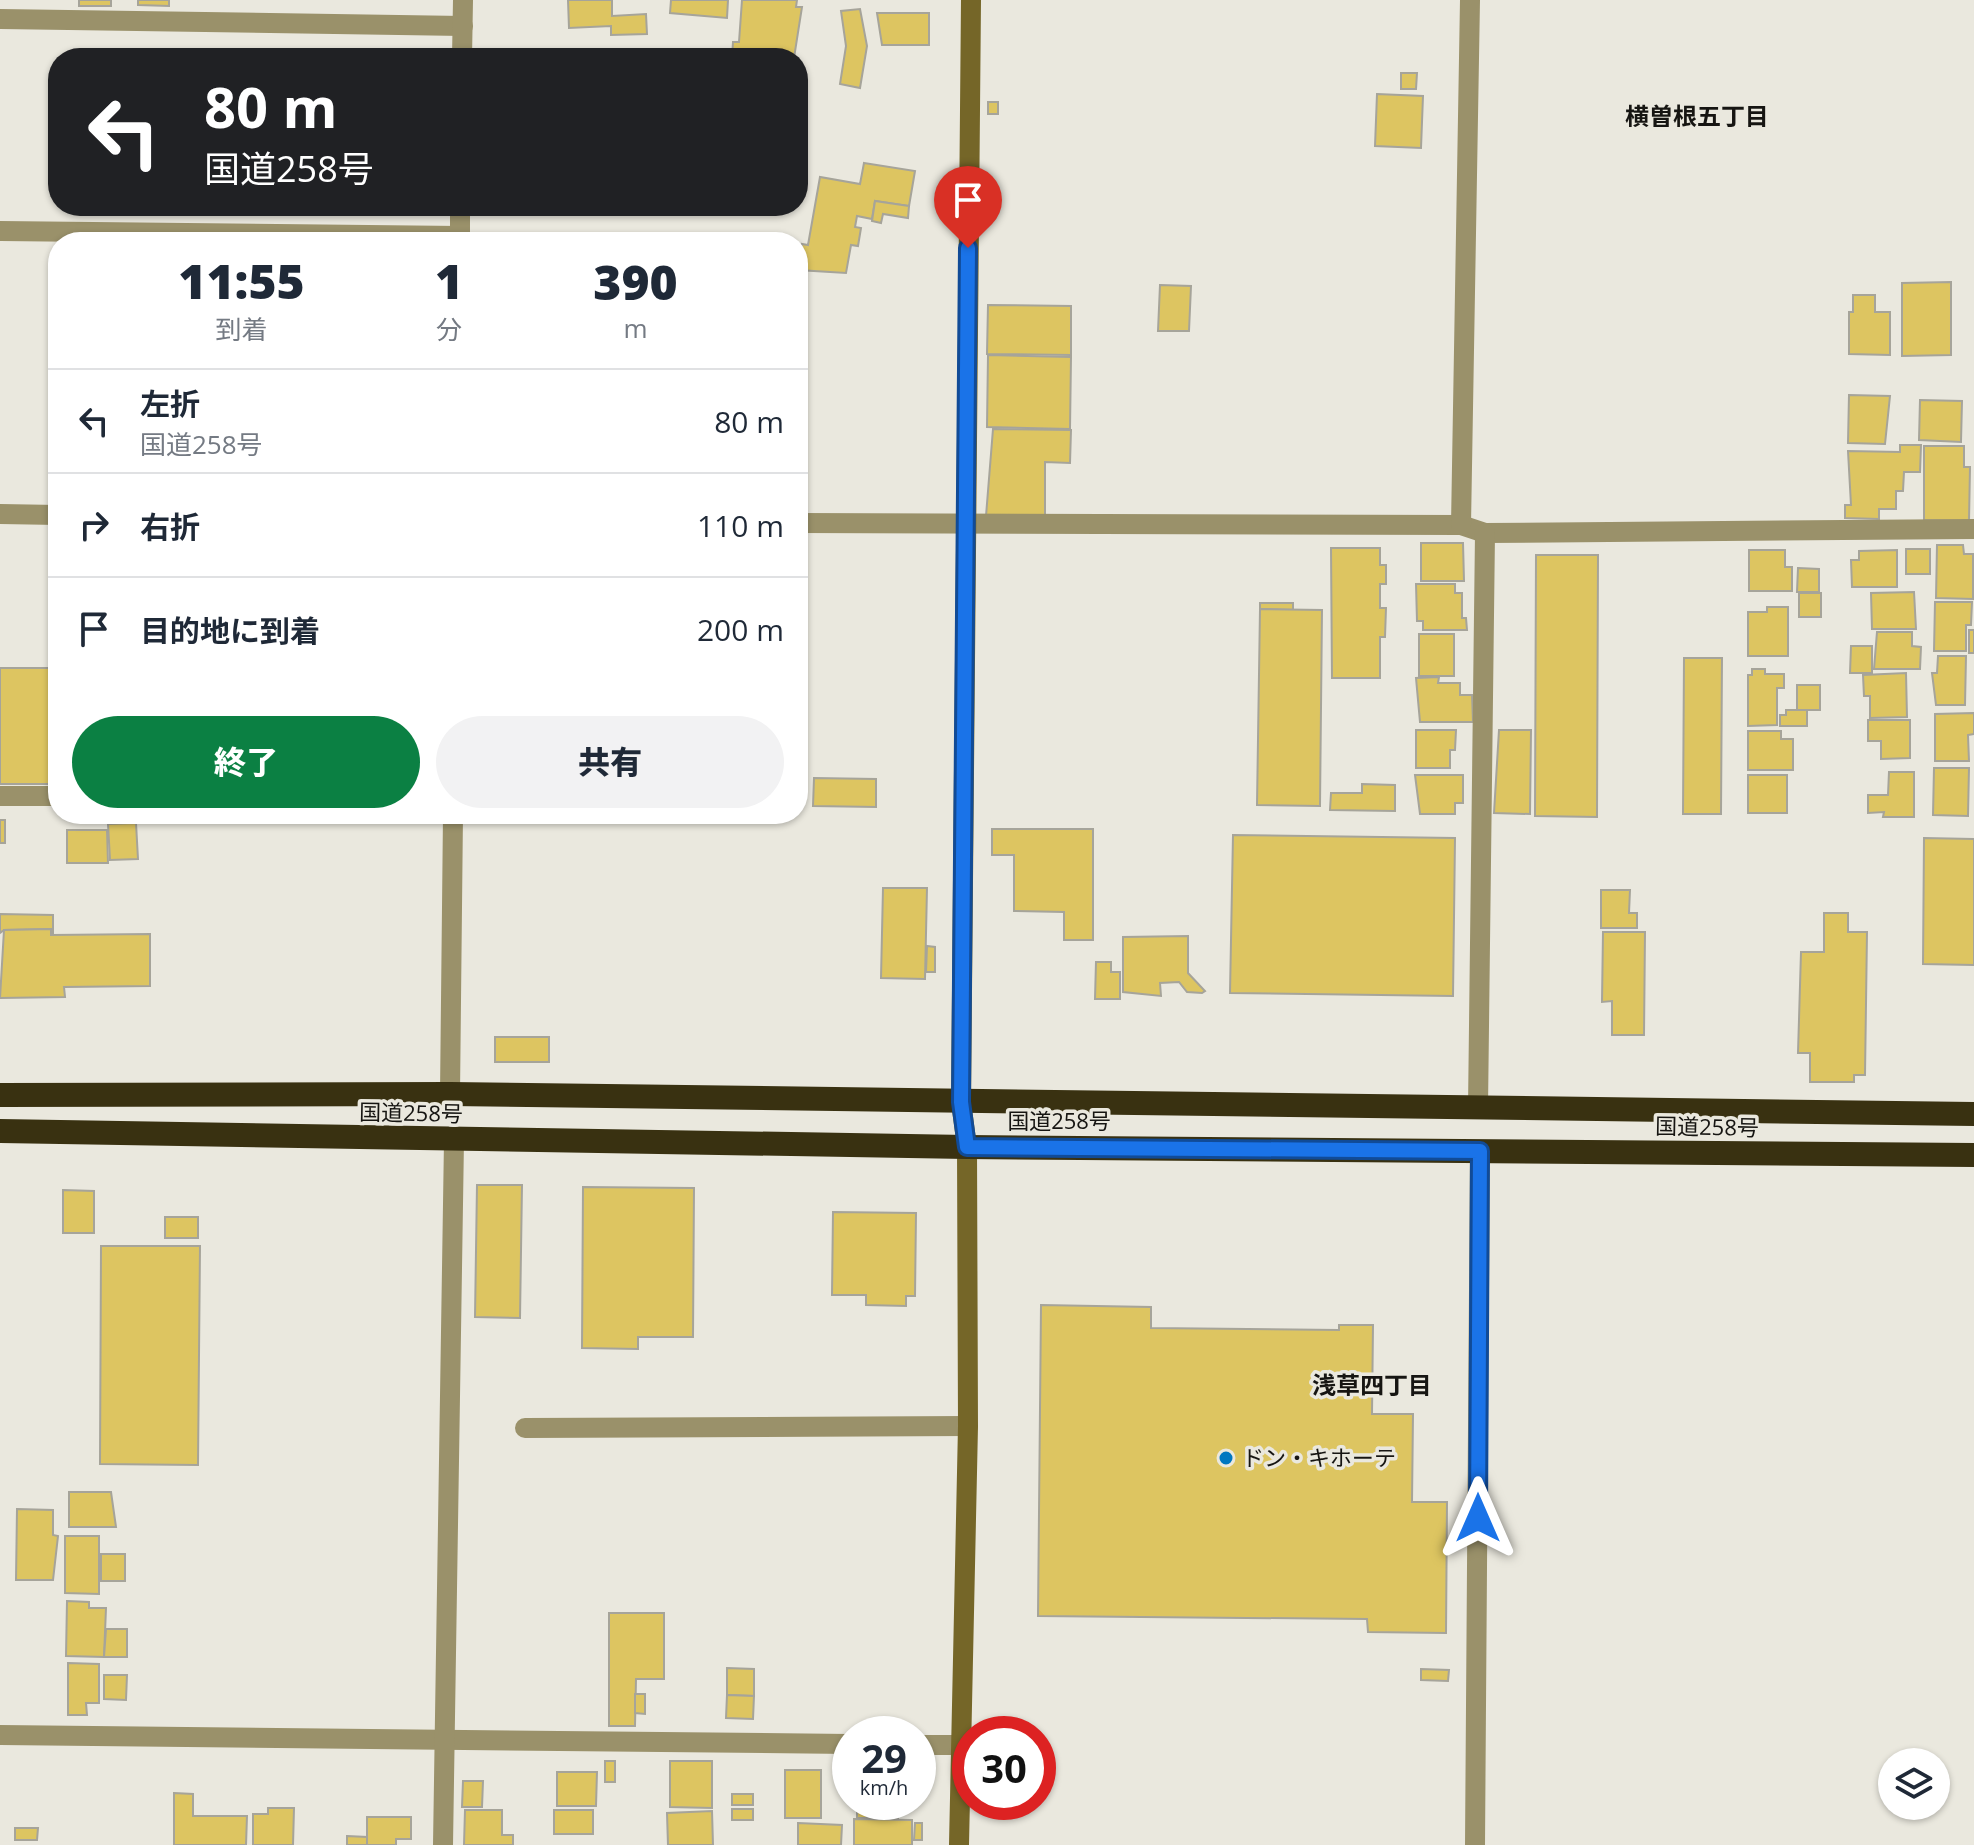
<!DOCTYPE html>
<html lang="ja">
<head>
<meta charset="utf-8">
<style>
	:root { --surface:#fff; --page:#f2f2f3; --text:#1f2937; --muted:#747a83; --line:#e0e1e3; --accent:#0b8043 }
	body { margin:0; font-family:"Open Sans","Noto Sans JP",sans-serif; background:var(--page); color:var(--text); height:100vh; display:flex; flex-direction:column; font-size:30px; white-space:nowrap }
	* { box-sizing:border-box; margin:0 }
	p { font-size:26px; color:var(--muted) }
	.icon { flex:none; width:44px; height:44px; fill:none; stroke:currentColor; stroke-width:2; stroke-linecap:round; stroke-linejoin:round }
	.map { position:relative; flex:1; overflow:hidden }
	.details { position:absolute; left:48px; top:232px; width:760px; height:592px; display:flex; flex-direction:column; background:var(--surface); border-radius:32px; box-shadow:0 2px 6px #0004 }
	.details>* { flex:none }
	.hud { position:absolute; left:48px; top:48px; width:760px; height:168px; border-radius:32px; box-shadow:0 2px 6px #0004; background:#202124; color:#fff; overflow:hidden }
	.tools { position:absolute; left:1878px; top:1748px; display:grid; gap:16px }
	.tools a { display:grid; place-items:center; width:72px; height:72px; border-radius:50%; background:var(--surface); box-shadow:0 2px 6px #0004; font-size:40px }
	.speed { position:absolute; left:832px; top:1716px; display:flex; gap:16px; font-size:40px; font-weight:700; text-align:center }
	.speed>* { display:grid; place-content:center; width:104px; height:104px; border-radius:50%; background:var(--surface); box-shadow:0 2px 6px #0004; line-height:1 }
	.speed small { font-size:20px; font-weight:400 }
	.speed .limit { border:12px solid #d22; background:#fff; color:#111 }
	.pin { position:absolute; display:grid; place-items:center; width:68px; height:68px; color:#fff; margin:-82px -34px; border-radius:50% 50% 50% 0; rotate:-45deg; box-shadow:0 0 8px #0007 }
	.pin .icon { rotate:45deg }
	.me { position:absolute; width:88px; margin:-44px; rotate:0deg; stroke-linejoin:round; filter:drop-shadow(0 0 6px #0008) }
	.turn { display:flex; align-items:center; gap:28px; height:168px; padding:0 24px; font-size:36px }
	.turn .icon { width:104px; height:104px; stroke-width:2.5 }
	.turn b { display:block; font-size:56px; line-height:68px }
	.eta { display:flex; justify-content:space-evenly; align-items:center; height:136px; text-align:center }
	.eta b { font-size:48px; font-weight:800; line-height:56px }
	.primary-button { display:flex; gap:16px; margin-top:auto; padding:16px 24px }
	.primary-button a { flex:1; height:92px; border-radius:48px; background:var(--accent); color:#fff; font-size:32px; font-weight:800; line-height:92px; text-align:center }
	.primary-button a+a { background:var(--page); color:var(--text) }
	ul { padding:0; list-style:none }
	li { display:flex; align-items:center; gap:24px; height:104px; padding:0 24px; border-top:2px solid var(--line) }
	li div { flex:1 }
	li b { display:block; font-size:30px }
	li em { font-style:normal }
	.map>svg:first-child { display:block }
	.building { fill:#ddc561; stroke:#a6a49a; stroke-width:2 }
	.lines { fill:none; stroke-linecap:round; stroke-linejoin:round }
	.street { stroke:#9a916a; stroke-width:20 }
	.secondary { stroke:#756628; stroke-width:20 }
	.highway { stroke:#393111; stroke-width:24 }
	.route-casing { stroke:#114b97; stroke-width:20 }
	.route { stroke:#1a73e8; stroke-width:14 }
	.poi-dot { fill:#0077c0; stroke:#eae8de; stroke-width:3 }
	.labels { text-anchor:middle; stroke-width:7; stroke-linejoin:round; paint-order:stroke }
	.street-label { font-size:22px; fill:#161512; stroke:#eae8de }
	.poi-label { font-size:22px; fill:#161512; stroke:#eae8de; text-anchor:start }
	.neighbourhood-label { font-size:24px; font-weight:bold; fill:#161512; stroke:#eae8de }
</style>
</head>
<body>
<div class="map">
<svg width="1974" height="1845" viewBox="0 0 1974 1845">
	<rect width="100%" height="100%" fill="#eae8de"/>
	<g class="building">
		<rect x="79" y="0" width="32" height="6"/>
		<path d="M 138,0 L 169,0 L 169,6 L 138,5 Z"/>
		<path d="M 568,0 L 612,0 L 612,16 L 646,14 L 647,34 L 611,35 L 611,26 L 569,28 Z"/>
		<path d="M 671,0 L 728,0 L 727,18 L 670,13 Z"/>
		<path d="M 742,0 L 797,0 L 796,7 L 802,7 L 794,58 L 732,58 L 733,42 L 739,42 Z"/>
		<path d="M 860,9 L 867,46 L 860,88 L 840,84 L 846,46 L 841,11 Z"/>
		<path d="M 877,13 L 929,13 L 929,45 L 882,45 Z"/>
		<path d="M 495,54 L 534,55 L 534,58 L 495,58 Z"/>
		<path d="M 1401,73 L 1417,73 L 1416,89 L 1401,89 Z"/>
		<path d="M 1377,94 L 1423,96 L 1421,148 L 1375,146 Z"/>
		<rect x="988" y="102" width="10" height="12"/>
		<path d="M 864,163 L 915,171 L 909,206 L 875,201 L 872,219 L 857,216 L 855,227 L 861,228 L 858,246 L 851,245 L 846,273 L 798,270 L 802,244 L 808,245 L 820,177 L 860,184 Z"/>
		<path d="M 875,201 L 909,206 L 908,218 L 883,214 L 881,223 L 872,221 Z"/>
		<path d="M 1951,282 L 1951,355 L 1902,356 L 1902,283 Z"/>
		<path d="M 1160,285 L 1191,286 L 1189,331 L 1158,331 Z"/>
		<path d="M 1853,295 L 1875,295 L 1875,312 L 1890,312 L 1890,355 L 1849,354 L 1849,312 L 1853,312 Z"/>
		<path d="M 988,305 L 1071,306 L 1071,355 L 987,354 Z"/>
		<path d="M 988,355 L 1071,357 L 1070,429 L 987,427 Z"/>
		<path d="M 1849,395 L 1890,396 L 1885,444 L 1848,443 Z"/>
		<path d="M 1920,400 L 1962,401 L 1961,442 L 1919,440 Z"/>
		<path d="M 993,429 L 1071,430 L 1070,463 L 1045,462 L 1045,516 L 986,516 Z"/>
		<path d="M 1900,445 L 1921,445 L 1920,472 L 1904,472 L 1903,491 L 1896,491 L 1896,509 L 1879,509 L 1879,519 L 1845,518 L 1845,505 L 1851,505 L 1848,451 L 1900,452 Z"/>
		<path d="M 1924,446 L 1964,446 L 1964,467 L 1970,467 L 1969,521 L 1924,520 Z"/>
		<path d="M 1421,543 L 1463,543 L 1464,581 L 1421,581 Z"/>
		<path d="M 1937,545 L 1963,545 L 1964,554 L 1973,554 L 1973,599 L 1936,598 Z"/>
		<path d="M 1331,548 L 1380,548 L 1380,565 L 1386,565 L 1386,584 L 1380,584 L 1380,608 L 1386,608 L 1385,637 L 1380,637 L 1380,678 L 1332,678 Z"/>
		<rect x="1906" y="549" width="24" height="25"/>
		<path d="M 1749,550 L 1785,550 L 1785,567 L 1792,567 L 1792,591 L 1749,591 Z"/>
		<path d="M 1897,550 L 1897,587 L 1852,587 L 1851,560 L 1859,560 L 1859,551 Z"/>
		<path d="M 1536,555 L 1598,555 L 1597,817 L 1535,816 Z"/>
		<path d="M 1798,568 L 1819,569 L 1819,592 L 1797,592 Z"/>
		<path d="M 1416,584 L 1455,584 L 1455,593 L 1462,593 L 1462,618 L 1466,618 L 1467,630 L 1423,630 L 1423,621 L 1417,621 Z"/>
		<path d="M 1914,592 L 1916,629 L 1872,629 L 1871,593 Z"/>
		<rect x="1799" y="593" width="22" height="24"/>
		<path d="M 1935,602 L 1972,602 L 1971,625 L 1966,625 L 1966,651 L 1934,651 Z"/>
		<path d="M 1260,603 L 1293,603 L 1293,610 L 1260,609 Z"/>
		<path d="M 1767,607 L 1788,607 L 1788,656 L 1748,656 L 1748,612 L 1767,612 Z"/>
		<path d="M 1260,609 L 1322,610 L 1320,806 L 1257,805 Z"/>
		<rect x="1969" y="630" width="5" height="23"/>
		<path d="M 1877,632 L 1912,632 L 1912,646 L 1921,647 L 1920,669 L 1874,669 Z"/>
		<rect x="1419" y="634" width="35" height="42"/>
		<path d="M 1851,646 L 1872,646 L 1872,673 L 1850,673 Z"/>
		<path d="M 1938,656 L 1966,656 L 1965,705 L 1936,705 L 1932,673 L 1937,673 Z"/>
		<path d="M 1684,658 L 1722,658 L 1721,814 L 1683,814 Z"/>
		<rect x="0" y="668" width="58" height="116"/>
		<path d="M 1752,669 L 1765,669 L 1765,674 L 1784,674 L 1784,688 L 1777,688 L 1777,725 L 1748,726 L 1748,675 L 1752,675 Z"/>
		<path d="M 1906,673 L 1907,717 L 1870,718 L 1870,696 L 1864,696 L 1863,675 Z"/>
		<path d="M 1439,677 L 1438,683 L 1460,683 L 1460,695 L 1472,695 L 1473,722 L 1420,722 L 1416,678 Z"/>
		<rect x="1797" y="685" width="23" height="25"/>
		<path d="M 1786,710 L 1807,710 L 1807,726 L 1780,726 L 1780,715 L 1786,715 Z"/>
		<path d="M 1974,713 L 1974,734 L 1968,735 L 1969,761 L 1935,761 L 1935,714 Z"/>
		<path d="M 1868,720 L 1910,720 L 1910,758 L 1881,759 L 1881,741 L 1868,741 Z"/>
		<path d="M 1416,730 L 1456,730 L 1455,750 L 1450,750 L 1450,768 L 1416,768 Z"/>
		<path d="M 1499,730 L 1531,730 L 1530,814 L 1494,813 Z"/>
		<path d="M 1748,731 L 1781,731 L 1781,739 L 1793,739 L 1793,770 L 1748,770 Z"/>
		<path d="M 1934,768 L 1969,768 L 1968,816 L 1933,815 Z"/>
		<path d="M 1889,772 L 1914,772 L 1914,817 L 1883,817 L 1884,812 L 1868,813 L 1868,795 L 1888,795 Z"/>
		<path d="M 1415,775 L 1463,775 L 1463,803 L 1455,803 L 1455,814 L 1420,814 Z"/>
		<rect x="1748" y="775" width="39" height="38"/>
		<path d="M 814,778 L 876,779 L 876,807 L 813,806 Z"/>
		<path d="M 1362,784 L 1395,785 L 1395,811 L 1330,810 L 1331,793 L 1362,793 Z"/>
		<rect x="0" y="820" width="5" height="23"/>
		<path d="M 136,823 L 138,859 L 110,860 L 108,824 Z"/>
		<path d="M 992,829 L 1093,829 L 1093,940 L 1064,940 L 1064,912 L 1014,911 L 1014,855 L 992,855 Z"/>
		<path d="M 67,830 L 107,830 L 108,863 L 67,863 Z"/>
		<path d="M 1233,835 L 1455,838 L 1453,996 L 1230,993 Z"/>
		<path d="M 1924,838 L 1974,839 L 1974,965 L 1923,964 Z"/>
		<path d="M 883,888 L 927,888 L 925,979 L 881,978 Z"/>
		<path d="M 1601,890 L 1630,890 L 1629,913 L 1637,913 L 1637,928 L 1601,928 Z"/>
		<path d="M 1824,913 L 1848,913 L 1848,932 L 1867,932 L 1865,1075 L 1854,1075 L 1854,1082 L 1810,1082 L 1810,1053 L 1798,1053 L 1801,952 L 1824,952 Z"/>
		<path d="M 0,914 L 53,915 L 53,934 L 51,929 L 4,930 L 0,933 Z"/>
		<path d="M 51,929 L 51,935 L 150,934 L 150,986 L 64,987 L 65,997 L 0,998 L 4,930 Z"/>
		<path d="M 1603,932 L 1645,932 L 1644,1035 L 1612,1035 L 1612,1001 L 1602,1002 Z"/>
		<path d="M 1188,936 L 1188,973 L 1205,991 L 1202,993 L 1187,992 L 1179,982 L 1160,983 L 1161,996 L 1123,992 L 1123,937 Z"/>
		<path d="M 927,946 L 935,947 L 935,972 L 926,972 Z"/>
		<path d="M 1096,962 L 1111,962 L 1111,972 L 1120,972 L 1120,999 L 1095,999 Z"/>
		<rect x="495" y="1037" width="54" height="25"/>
		<path d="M 477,1185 L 522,1185 L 520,1318 L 475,1317 Z"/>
		<path d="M 583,1187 L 694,1188 L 693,1337 L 638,1337 L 638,1349 L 582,1348 Z"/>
		<path d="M 63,1190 L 94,1191 L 94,1233 L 63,1233 Z"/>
		<path d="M 833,1212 L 916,1213 L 915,1296 L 906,1296 L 906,1306 L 866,1305 L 866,1295 L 832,1295 Z"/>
		<rect x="165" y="1217" width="33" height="21"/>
		<path d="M 101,1246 L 200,1246 L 198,1465 L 100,1464 Z"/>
		<path d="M 1041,1305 L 1151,1307 L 1151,1328 L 1339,1330 L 1339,1325 L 1373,1325 L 1372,1414 L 1413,1414 L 1412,1502 L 1447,1502 L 1446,1633 L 1368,1632 L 1367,1619 L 1038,1616 Z"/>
		<path d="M 69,1492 L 111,1492 L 116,1527 L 69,1527 Z"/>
		<path d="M 17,1509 L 53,1510 L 53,1535 L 58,1536 L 53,1580 L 16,1580 Z"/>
		<path d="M 65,1536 L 99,1536 L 99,1594 L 65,1593 Z"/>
		<rect x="101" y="1554" width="24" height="27"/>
		<path d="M 67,1601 L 89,1602 L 89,1608 L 106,1608 L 104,1657 L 66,1656 Z"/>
		<path d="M 609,1613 L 664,1613 L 664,1679 L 636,1679 L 635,1726 L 609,1726 Z"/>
		<path d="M 106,1629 L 127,1629 L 127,1657 L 104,1657 Z"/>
		<path d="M 68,1663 L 99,1664 L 99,1703 L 86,1703 L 87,1715 L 68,1715 Z"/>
		<path d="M 727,1668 L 754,1669 L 754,1696 L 727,1695 Z"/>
		<path d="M 1421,1669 L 1449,1670 L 1448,1681 L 1421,1680 Z"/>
		<path d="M 104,1675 L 127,1675 L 126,1700 L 104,1699 Z"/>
		<path d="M 635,1694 L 645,1694 L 645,1714 L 635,1713 Z"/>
		<path d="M 727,1695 L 754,1696 L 753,1719 L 726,1718 Z"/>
		<rect x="605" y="1761" width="10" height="21"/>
		<path d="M 670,1761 L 712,1761 L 712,1808 L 670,1807 Z"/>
		<rect x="785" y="1770" width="36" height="48"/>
		<path d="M 557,1772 L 597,1772 L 596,1806 L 557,1806 Z"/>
		<path d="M 463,1781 L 483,1781 L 482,1807 L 462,1807 Z"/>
		<path d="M 174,1793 L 193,1794 L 193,1816 L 247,1816 L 246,1845 L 174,1845 Z"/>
		<rect x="732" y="1794" width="21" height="11"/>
		<rect x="857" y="1802" width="41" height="16"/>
		<path d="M 268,1808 L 294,1808 L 293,1845 L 253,1845 L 253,1814 L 268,1814 Z"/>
		<rect x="732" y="1809" width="21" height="11"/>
		<path d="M 465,1810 L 502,1810 L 502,1835 L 513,1835 L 513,1845 L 464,1845 Z"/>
		<rect x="554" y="1810" width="39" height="24"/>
		<path d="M 712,1811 L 713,1845 L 668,1845 L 667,1813 Z"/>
		<path d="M 367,1817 L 411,1817 L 411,1839 L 396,1839 L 396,1845 L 367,1845 Z"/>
		<path d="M 854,1819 L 912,1820 L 912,1845 L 854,1845 Z"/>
		<path d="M 798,1823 L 842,1825 L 841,1845 L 798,1845 Z"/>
		<path d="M 915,1823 L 922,1823 L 922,1840 L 914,1840 Z"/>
		<path d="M 15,1828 L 38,1828 L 37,1840 L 15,1840 Z"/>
		<path d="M 347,1836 L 367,1837 L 367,1845 L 347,1845 Z"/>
	</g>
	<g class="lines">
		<g class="street">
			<path d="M 0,19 L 463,26"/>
			<path d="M 462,58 L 463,0"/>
			<path d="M 0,231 L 460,236"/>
			<path d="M 460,242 L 460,206"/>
			<path d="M 0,514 L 58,515"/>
			<path d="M 798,523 L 1461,525 L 1485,533 L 1974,529"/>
			<path d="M 1461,525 L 1470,0"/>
			<path d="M 0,796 L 58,796"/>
			<path d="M 450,1094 L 453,814"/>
			<path d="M 1478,1108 L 1485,533"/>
			<path d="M 525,1428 L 968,1426"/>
			<path d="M 0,1735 L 850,1744"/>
			<path d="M 918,1745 L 960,1745"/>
			<path d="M 443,1845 L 454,1140"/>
			<path d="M 1475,1845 L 1480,1151"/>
		</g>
		<path class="secondary" d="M 959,1845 L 968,1426 L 967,1147 L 961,1102 L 971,0"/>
		<g class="highway">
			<path d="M 0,1095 L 450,1094 L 1974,1114"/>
			<path d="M 0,1131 L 967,1147 L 1974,1155"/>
		</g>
	</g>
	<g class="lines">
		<defs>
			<path id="route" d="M 968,248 L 961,1102 L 967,1147 L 1480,1151 L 1478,1518"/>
		</defs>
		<use href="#route" class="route-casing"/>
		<use href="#route" class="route"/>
	</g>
	<circle class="poi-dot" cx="1226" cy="1458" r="8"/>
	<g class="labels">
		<g class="street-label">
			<text transform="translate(411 1113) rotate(1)" y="8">国道258号</text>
			<text x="1059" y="1129">国道258号</text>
			<text transform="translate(1707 1127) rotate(1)" y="8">国道258号</text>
		</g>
		<g class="poi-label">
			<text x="1242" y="1466">ドン・キホーテ</text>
		</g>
		<g class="neighbourhood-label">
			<text x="1697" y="125">横曽根五丁目</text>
			<text x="1372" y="1394">浅草四丁目</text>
		</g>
	</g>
</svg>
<div class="tools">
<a><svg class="icon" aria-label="layers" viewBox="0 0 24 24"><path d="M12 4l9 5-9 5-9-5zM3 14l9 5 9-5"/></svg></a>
</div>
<div class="speed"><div>29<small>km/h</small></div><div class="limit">30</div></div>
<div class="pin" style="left:968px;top:248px;background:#d93025"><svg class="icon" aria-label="arrive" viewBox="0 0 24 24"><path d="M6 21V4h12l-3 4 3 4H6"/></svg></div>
<svg class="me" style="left:1478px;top:1518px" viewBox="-20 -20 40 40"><path d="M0-17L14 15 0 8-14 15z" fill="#1a73e8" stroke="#fff" stroke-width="4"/></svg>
<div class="hud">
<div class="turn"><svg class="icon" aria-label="left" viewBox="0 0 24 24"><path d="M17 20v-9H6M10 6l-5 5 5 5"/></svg><div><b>80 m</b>国道258号</div></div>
</div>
<section class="details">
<div class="eta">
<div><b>11:55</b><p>到着</p></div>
<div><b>1</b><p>分</p></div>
<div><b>390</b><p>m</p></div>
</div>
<ul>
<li><svg class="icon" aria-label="left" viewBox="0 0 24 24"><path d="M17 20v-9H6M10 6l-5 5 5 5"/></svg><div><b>左折</b><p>国道258号</p></div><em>80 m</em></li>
<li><svg class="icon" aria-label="right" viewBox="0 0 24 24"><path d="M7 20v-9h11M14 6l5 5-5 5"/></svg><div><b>右折</b></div><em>110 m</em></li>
<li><svg class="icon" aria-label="arrive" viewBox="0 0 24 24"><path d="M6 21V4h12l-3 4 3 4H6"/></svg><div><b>目的地に到着</b></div><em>200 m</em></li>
</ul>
<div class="primary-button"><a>終了</a><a>共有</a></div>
</section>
</div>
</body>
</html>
